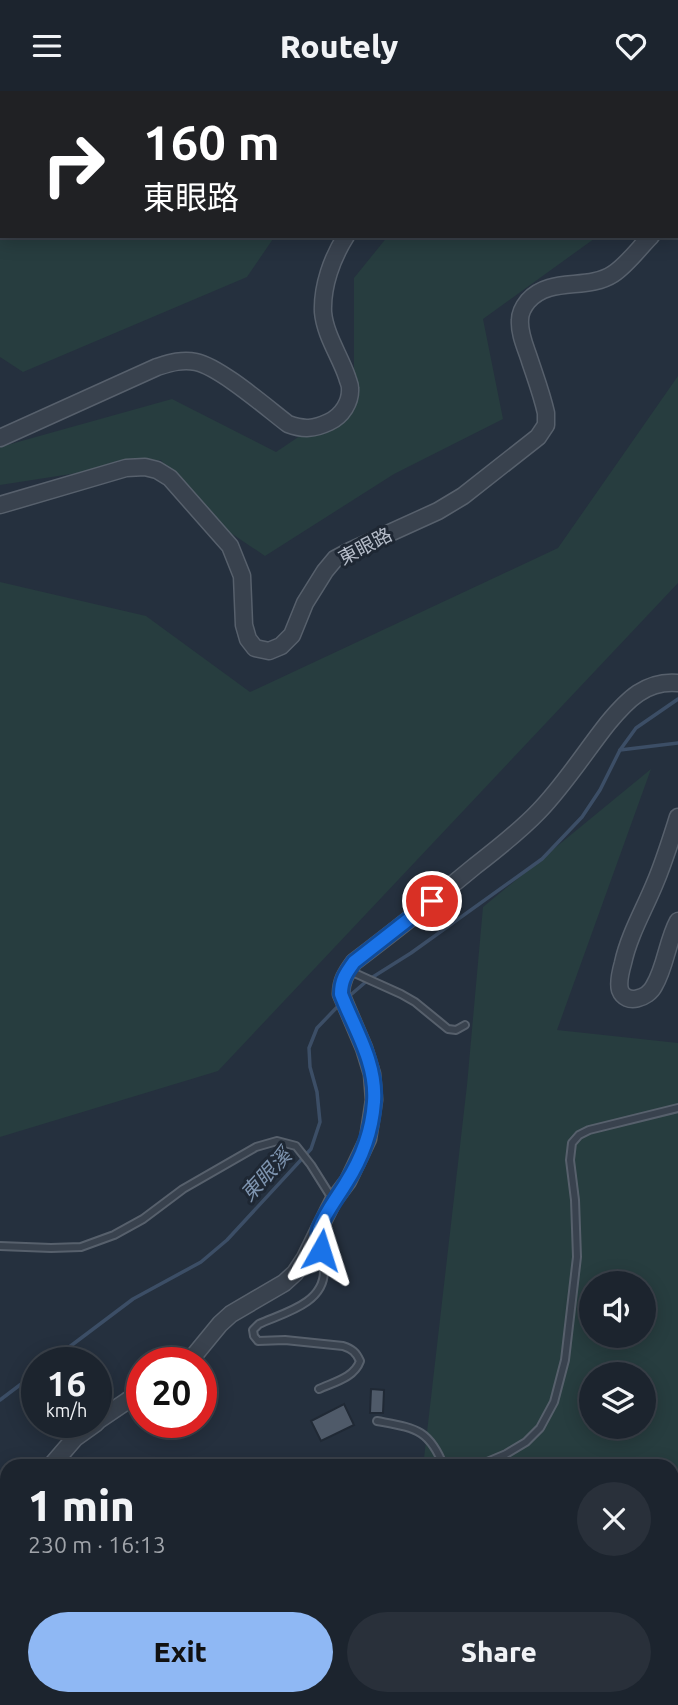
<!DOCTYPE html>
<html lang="en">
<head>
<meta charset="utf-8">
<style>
	:root { --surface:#1c242e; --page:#29303a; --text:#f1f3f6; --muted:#a0a4aa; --line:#3a414a; --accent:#8fb8f4 }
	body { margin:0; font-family:Ubuntu,"Noto Sans TC",sans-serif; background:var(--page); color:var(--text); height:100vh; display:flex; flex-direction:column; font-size:26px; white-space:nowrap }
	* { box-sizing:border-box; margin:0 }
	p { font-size:23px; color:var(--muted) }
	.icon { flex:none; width:38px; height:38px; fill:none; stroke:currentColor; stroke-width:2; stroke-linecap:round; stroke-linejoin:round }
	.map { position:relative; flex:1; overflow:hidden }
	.sheet { position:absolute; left:0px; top:1368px; width:679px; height:247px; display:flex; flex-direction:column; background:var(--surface); border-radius:21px 21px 0 0; box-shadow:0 4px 18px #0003,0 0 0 2px var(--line) }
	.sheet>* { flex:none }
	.top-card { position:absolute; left:0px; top:0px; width:679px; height:147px; box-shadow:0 4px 18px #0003,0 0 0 2px var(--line); background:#202124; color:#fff; overflow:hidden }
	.controls { position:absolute; left:579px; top:1180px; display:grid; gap:14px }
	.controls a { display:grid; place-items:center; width:77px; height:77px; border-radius:50%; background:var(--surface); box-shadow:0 4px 18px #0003,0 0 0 2px var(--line); font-size:35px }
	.speed { position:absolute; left:21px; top:1256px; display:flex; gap:14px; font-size:35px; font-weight:700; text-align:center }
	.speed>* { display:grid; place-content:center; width:91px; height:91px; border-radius:50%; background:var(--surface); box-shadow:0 4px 18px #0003,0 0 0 2px var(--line); line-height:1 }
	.speed small { font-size:18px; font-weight:400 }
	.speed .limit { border:10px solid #d22; background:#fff; color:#111 }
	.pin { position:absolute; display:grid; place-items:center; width:60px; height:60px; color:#fff; margin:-30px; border:4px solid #fff; border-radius:50%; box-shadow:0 2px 7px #0007 }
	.me { position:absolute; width:77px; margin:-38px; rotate:6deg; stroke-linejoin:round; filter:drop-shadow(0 0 5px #0008) }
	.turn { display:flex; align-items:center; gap:24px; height:147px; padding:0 28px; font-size:32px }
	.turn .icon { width:91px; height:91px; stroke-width:2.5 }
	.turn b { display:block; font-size:49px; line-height:60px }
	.round { display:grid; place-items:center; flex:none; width:74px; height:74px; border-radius:37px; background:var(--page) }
	.headline { display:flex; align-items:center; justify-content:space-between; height:119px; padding:0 28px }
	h1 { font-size:42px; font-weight:800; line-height:52px }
	.action { display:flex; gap:14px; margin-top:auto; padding:14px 28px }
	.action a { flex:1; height:80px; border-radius:42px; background:var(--accent); color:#111; font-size:28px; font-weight:800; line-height:80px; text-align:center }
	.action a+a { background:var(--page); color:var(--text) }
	header { display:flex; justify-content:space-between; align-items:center; height:91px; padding:0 28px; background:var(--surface); font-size:32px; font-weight:800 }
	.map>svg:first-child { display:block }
	.green { fill:#273d3f; fill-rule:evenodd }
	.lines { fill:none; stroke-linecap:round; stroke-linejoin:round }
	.stream { stroke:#3c4e66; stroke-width:3.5 }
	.building { fill:#4f5a69; stroke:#202935; stroke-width:2 }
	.service-casing { stroke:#57606c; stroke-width:10 }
	.tertiary-casing { stroke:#57606c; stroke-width:19 }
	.service { stroke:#39424e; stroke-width:6 }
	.tertiary { stroke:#39424e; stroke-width:16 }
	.route-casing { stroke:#114b97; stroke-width:18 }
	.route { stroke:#1a73e8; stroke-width:12 }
	.labels { text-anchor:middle; stroke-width:6; stroke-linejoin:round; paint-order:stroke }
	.street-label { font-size:19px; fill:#b6bdc9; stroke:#1e2733 }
	.water-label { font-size:21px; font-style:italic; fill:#7e94af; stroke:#1e2733 }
</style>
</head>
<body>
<header><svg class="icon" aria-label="menu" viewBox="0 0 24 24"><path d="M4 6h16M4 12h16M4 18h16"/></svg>Routely<svg class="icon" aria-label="heart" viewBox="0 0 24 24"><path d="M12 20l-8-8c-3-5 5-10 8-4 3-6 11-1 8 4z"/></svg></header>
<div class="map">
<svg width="678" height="1614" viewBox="0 0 678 1614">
	<rect width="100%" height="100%" fill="#25303e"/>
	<g class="green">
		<path d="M 0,0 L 376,0 L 375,2 L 2,2 L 2,145 L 275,145 L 247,186 L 23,281 L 0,266 Z"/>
		<path d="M 388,145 L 598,145 L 483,228 L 503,328 L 394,383 L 265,465 L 207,426 L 161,369 L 0,394 L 0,356 L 172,308 L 276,361 L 343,316 L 354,290 L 354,187 Z"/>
		<path d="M 678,285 L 678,492 L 218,980 L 0,1046 L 0,491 L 146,525 L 250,601 L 558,457 Z"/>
		<path d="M 651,678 L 557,939 L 678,952 L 678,1614 L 459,1614 L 458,1608 L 672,1608 L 672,1376 L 423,1376 L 467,994 L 483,816 ZM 592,1192 L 644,1192 L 644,1244 L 592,1244 ZM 592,1283 L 644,1283 L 644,1335 L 592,1335 Z"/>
		<path d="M 48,1608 L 188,1608 L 190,1614 L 46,1614 Z"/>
	</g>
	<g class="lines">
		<g class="stream">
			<path d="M 620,659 L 678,652"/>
			<path d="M 347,907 L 368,889 L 411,862 L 542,768 L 582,726 L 600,699 L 620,659 L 636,637 L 678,608"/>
			<path d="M 48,1272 L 133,1208 L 201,1171 L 227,1149 L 311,1058 L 320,1031 L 317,1001 L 310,976 L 309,957 L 317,937 L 341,912"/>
			<path d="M 0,1309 L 37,1281"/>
		</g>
	</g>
	<g class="building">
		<path d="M 371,1298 L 384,1299 L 383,1322 L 370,1322 Z"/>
		<path d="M 344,1313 L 354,1334 L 321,1350 L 311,1330 Z"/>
	</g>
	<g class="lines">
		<defs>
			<g id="service">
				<path d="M 350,880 L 401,903 L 415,911 L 448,938 L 456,939 L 465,934"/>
				<path d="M 319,1147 C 321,1157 324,1169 324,1180 C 324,1213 283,1222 259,1233 L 253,1239 L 254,1245 L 258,1250 L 285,1249 L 343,1255 C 352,1258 356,1261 360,1270 C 354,1287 334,1291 319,1298"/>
				<path d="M 0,1155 L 51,1157 L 81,1156 L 114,1144 L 143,1128 L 183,1098 L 256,1056 L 277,1050 L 296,1055 L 311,1074 L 333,1109"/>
				<path d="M 377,1330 C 414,1337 429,1337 444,1376"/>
				<path d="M 483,1376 L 487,1371 L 506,1363 L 526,1351 L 540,1337 L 554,1311 L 565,1269 L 577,1166 L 575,1109 L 570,1069 L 572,1052 L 579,1044 L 589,1039 L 678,1017"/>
				<path d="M 217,1614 L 218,1608"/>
			</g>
			<g id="tertiary">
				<path d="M 499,2 L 501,0"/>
				<path d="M 677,123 L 678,123"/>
				<path d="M 0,347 L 157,276 C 170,272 182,268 196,271 C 220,276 267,317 288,333 C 304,339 314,338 329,331 C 342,325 351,311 350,297 C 350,293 348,290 347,286 C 340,265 325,244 323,221 C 322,195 332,167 346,145"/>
				<path d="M 0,414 L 126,377 L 145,376 L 157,379 L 170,387 L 230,455 L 242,485 L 244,534 L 248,548 L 255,557 L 269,560 L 281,555 L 292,544 L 305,512 L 325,480 L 335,468 L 350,460 L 438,420 L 463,405 L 538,346 L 546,334 L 546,322 C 542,304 536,288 530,270 C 526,257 519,243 520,229 C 520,221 523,216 528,210 C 550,185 587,200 613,183 C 627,174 639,157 651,145"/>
				<path d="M 678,726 C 671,748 664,771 655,792 C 644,819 629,844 623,872 C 621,879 618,892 620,899 C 626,915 648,907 654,895 C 666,875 667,850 678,830"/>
				<path d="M 188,1272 L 220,1233 L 231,1223 L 284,1192 L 295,1182 L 305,1167 L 333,1110 L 348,1090 L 368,1048 L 374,1009 L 372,983 L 364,957 L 341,903 C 341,890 346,882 354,871 C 395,840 435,808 475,775 C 497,758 520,740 539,720 C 565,693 585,661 608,632 C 627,609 646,589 678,592"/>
				<path d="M 96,1331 L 127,1310 L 142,1302"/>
				<path d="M 50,1376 L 75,1347 L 96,1332"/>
				<path d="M 0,1535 L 7,1497"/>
			</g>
		</defs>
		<use href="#service" class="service-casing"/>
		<use href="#tertiary" class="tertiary-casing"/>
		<use href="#service" class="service"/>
		<use href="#tertiary" class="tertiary"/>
	</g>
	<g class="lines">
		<defs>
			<path id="route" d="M 321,1159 C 320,1153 317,1145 319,1138 C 325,1122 337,1107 346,1092 C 362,1067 372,1039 374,1011 C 377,972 354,937 341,903 C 341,889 346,882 354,871 L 432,810"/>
		</defs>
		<use href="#route" class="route-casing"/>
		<use href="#route" class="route"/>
	</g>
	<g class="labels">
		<g class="street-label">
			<text transform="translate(365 455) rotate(-28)" y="7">東眼路</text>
		</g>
		<g class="water-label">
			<text transform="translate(266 1084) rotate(-47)" y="7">東眼溪</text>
		</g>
	</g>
</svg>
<div class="controls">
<a><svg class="icon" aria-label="sound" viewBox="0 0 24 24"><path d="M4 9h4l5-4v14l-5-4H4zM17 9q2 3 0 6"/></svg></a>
<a><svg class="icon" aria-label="layers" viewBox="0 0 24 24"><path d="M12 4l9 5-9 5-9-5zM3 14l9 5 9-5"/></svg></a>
</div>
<div class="speed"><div>16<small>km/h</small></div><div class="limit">20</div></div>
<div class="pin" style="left:432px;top:810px;background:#d93025"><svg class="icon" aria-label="arrive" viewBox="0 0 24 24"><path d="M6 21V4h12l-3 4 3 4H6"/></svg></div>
<svg class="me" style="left:321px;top:1159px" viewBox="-20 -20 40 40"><path d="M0-17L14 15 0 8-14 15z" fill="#1a73e8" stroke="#fff" stroke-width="4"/></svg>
<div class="top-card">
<div class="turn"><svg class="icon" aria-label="right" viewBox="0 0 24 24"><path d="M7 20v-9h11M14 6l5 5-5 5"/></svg><div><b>160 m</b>東眼路</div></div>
</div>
<section class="sheet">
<div class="headline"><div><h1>1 min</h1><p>230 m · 16:13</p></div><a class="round"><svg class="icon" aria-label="close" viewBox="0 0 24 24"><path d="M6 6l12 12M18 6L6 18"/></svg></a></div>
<div class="action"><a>Exit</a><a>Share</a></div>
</section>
</div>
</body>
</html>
